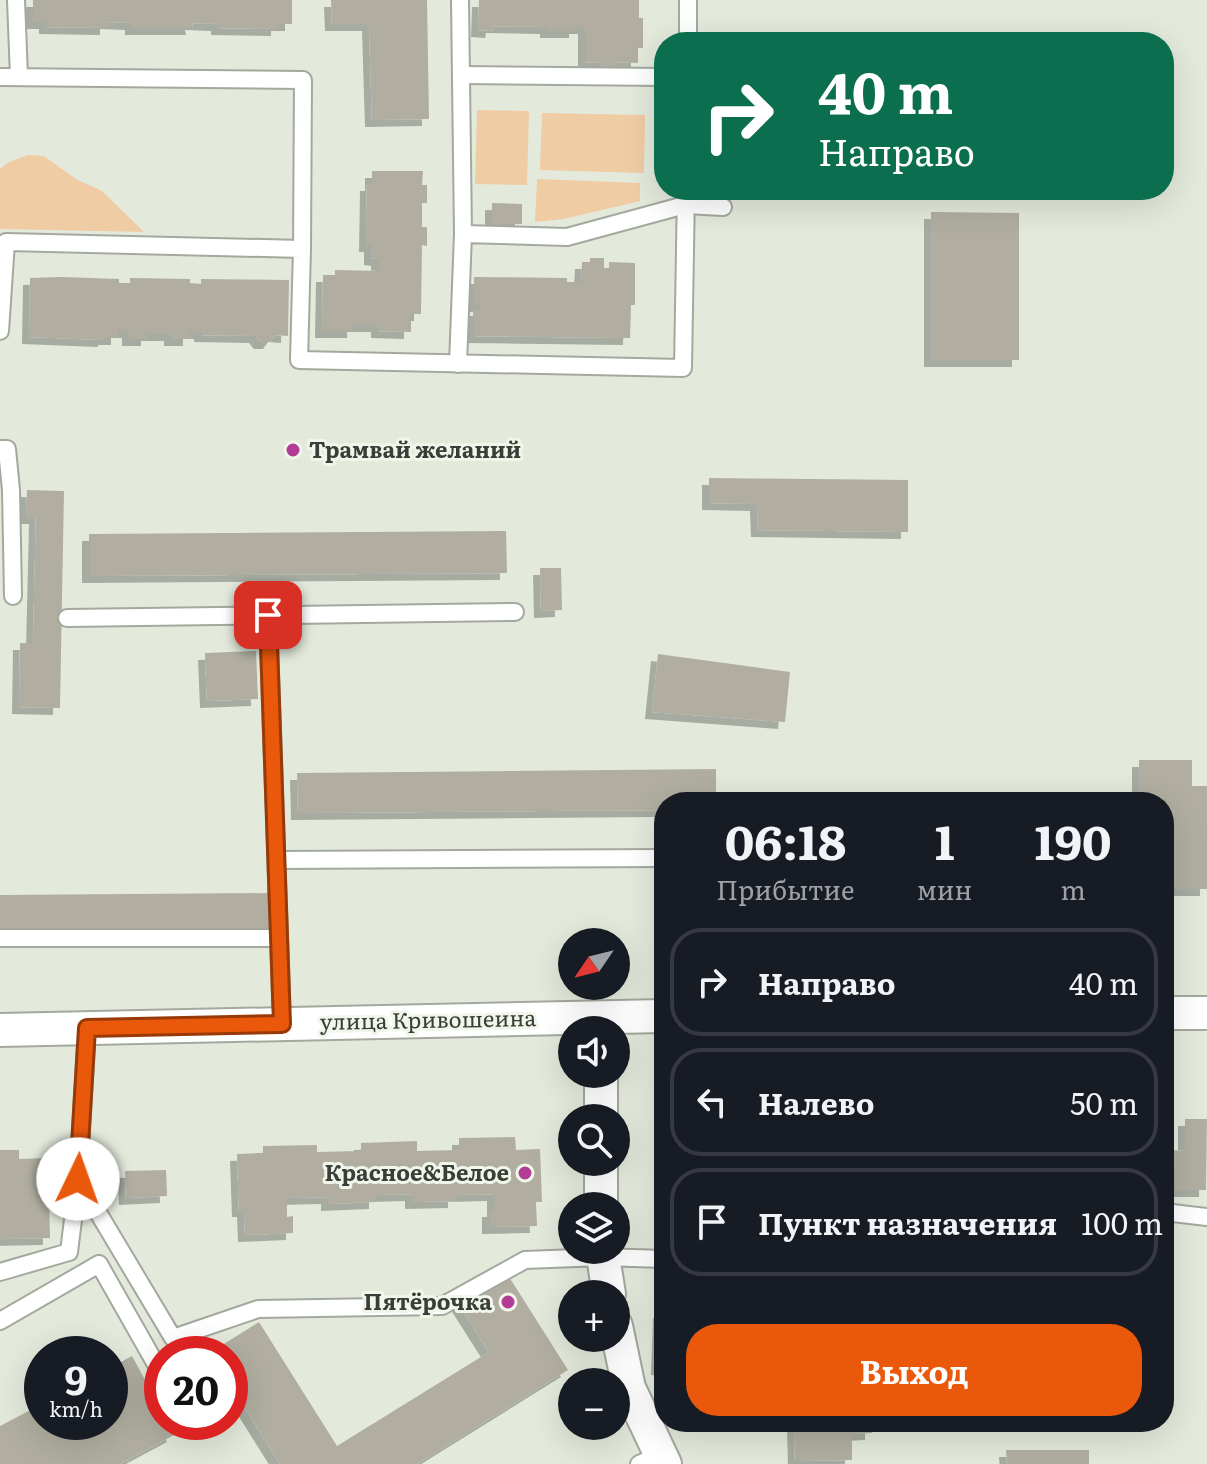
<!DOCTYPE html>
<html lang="ru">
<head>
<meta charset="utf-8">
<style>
	:root { --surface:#171b24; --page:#242831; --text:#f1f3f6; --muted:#9ea1a6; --line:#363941; --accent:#ea580c }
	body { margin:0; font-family:Literata,serif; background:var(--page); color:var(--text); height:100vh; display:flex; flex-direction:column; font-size:30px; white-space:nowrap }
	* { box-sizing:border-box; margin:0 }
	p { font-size:26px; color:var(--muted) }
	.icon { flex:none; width:44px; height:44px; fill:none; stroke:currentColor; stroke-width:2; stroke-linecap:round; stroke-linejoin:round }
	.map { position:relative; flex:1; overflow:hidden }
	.drawer { position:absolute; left:654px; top:792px; width:520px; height:640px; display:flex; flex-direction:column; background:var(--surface); border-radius:32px; box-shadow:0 8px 32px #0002 }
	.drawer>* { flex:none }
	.hud { position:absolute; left:654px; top:32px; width:520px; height:168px; border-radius:32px; box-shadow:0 8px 32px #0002; background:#0b6e4f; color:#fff; overflow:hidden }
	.needle { width:52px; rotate:235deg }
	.buttons { position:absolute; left:558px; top:928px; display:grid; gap:16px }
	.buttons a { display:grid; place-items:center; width:72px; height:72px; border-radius:50%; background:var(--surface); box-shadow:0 8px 32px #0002; font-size:40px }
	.speed { position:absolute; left:24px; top:1336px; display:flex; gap:16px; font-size:40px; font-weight:700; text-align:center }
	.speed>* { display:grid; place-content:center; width:104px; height:104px; border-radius:50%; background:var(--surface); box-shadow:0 8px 32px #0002; line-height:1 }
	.speed small { font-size:20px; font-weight:400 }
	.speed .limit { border:12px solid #d22; background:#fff; color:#111 }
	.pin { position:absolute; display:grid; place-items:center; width:68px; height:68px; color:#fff; margin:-34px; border-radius:16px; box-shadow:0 4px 12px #0006 }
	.me { position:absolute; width:88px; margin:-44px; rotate:3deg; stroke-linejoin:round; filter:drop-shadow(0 0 6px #0008) }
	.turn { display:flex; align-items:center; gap:28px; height:168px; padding:0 32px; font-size:36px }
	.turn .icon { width:104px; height:104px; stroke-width:2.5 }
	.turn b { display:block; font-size:56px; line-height:68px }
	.eta { display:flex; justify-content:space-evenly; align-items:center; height:136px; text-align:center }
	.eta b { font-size:48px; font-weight:700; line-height:56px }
	.primary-button { display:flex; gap:16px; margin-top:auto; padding:16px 32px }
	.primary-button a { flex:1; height:92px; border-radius:32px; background:var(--accent); color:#fff; font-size:32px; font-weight:700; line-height:92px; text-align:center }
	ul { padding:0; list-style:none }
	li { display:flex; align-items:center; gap:24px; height:108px; margin:0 16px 12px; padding:0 16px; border:4px solid var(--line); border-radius:32px }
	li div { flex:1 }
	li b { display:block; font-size:30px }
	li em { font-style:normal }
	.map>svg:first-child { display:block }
	.green { fill:#f0cca5 }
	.building { fill:#b1aea1; filter:url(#shadow) }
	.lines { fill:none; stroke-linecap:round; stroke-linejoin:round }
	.service-casing { stroke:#a3a99d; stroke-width:20 }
	.minor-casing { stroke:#a3a99d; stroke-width:36 }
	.service { stroke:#fff; stroke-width:16 }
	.minor { stroke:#fff; stroke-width:32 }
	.route-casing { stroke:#983908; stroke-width:20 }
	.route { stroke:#ea580c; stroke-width:14 }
	.poi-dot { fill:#b33d95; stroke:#f0f7ea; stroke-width:3 }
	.labels { text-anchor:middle; stroke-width:6; stroke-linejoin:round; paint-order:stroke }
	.poi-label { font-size:22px; font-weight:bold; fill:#3b3d38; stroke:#f0f7ea; text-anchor:end }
	.street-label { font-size:22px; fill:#3b3d38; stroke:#f0f7ea }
</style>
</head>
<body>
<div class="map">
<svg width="1207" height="1464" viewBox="0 0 1207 1464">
	<defs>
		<filter id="shadow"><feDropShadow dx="-7" dy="7" stdDeviation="0" flood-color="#0004"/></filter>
	</defs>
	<rect width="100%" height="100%" fill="#e3eadc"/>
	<g class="green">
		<path d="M 477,110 L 529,111 L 527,185 L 475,184 Z"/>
		<path d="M 542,113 L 645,115 L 644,173 L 540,170 Z"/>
		<path d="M 28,155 L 44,156 L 76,179 L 102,191 L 144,232 L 0,229 L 0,169 L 9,162 Z"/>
		<path d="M 537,179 L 640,183 L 640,201 L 564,219 L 535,222 Z"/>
	</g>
	<g class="building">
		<path d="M 33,0 L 292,0 L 292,24 L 278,24 L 278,29 L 218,28 L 218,24 L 192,23 L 193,28 L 132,28 L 132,23 L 107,22 L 107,28 L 46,27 L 46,22 L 33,22 Z"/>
		<path d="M 331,0 L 427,0 L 429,119 L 372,120 L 369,24 L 332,24 Z"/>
		<path d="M 479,0 L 639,0 L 639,18 L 643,18 L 643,48 L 638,48 L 638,63 L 616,62 L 616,67 L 601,67 L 601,63 L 585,62 L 585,27 L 576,27 L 576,31 L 547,31 L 547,27 L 493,26 L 492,31 L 478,30 Z"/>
		<path d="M 372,171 L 423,171 L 422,185 L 427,185 L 427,203 L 422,203 L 422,227 L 427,227 L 427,246 L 422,245 L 421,314 L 411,314 L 411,332 L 378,331 L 378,325 L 354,325 L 354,331 L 322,331 L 323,275 L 335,275 L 335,270 L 378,271 L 378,259 L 371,258 L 371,245 L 366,245 L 367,184 L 372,184 Z"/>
		<path d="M 492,203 L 522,204 L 522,224 L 492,224 Z"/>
		<path d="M 931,212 L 1019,213 L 1019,360 L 931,360 Z"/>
		<path d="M 590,258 L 604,258 L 604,268 L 609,268 L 609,262 L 635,263 L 635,305 L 631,305 L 630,338 L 473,336 L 473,309 L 480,309 L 480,305 L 474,305 L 474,277 L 567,278 L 567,282 L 581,282 L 582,262 L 590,262 Z"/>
		<path d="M 62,277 L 119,279 L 119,283 L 130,283 L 130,278 L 190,279 L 190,283 L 201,284 L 201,279 L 289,280 L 288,336 L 275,335 L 270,342 L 261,342 L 256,336 L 201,335 L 201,332 L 190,332 L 190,339 L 171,339 L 171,334 L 148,334 L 148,339 L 129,339 L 129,331 L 118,331 L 118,338 L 105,338 L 105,340 L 29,337 L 30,278 Z"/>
		<path d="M 709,478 L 908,480 L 908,532 L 758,530 L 757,504 L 709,503 Z"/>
		<path d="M 27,490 L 64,491 L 60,708 L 19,707 L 20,643 L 33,643 L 36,517 L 26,517 Z"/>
		<path d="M 506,531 L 507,573 L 89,576 L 89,534 Z"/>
		<path d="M 540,568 L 561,568 L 562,610 L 541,611 Z"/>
		<path d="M 256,651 L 258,699 L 207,701 L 205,653 Z"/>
		<path d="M 658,654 L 790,672 L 785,722 L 652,712 Z"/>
		<path d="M 1139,760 L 1192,760 L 1192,786 L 1207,786 L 1207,889 L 1164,889 L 1164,802 L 1139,802 Z"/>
		<path d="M 716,769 L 716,802 L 664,802 L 664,810 L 298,813 L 297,773 Z"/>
		<path d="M 281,893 L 281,935 L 0,936 L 0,895 Z"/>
		<path d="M 1185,1119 L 1207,1119 L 1206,1190 L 1175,1190 L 1175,1169 L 1169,1169 L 1169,1150 L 1185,1151 Z"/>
		<path d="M 515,1137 L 516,1150 L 540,1149 L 542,1202 L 536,1202 L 537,1226 L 489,1227 L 489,1210 L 494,1210 L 494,1194 L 455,1195 L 455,1201 L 412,1202 L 412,1194 L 376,1195 L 376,1202 L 328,1204 L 328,1197 L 287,1198 L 287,1217 L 293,1216 L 293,1233 L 245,1235 L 244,1210 L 239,1210 L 237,1154 L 263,1153 L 263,1146 L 317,1145 L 317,1152 L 361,1151 L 361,1143 L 417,1141 L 417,1151 L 459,1150 L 459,1138 Z"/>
		<path d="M 0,1150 L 19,1150 L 19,1159 L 48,1158 L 50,1238 L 0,1239 Z"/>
		<path d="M 166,1170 L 167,1196 L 126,1198 L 125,1171 Z"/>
		<path d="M 506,1272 L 568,1370 L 417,1464 L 280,1464 L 230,1384 L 230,1354 L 208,1354 L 259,1322 L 337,1446 L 489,1352 L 456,1300 Z"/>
		<path d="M 660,1311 L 664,1311 L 664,1369 L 658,1368 Z"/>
		<path d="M 132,1356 L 162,1411 L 162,1422 L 168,1422 L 174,1435 L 120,1464 L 0,1464 L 0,1426 L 42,1404 L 42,1422 L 110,1422 L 110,1368 Z"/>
		<path d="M 794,1422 L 872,1422 L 872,1433 L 852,1434 L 852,1460 L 795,1461 Z"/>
		<path d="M 1006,1450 L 1089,1450 L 1089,1464 L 1007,1464 Z"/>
	</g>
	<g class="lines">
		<defs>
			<g id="service">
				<path d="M 16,0 L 19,77"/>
				<path d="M 460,0 L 463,234"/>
				<path d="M 688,42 L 688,0"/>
				<path d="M 461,75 L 664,77"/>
				<path d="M 0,77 L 303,80 L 302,249"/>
				<path d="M 0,331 L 6,242 L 302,249 L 299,360 L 683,368 L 686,190"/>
				<path d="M 458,364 L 463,234 L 567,237 L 685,205 L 723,207"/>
				<path d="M 0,449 L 7,449 L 11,490 L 13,596"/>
				<path d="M 268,615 L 282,1024"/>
				<path d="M 67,618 L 515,612"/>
				<path d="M 277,860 L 664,858"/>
				<path d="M 0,938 L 279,938"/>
				<path d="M 87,1028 L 78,1179 L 173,1338 L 258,1309 L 442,1306 L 525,1260 L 602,1257 L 664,1259"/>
				<path d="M 1164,1212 L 1207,1217"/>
				<path d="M 0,1272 L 69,1252 L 78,1179"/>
				<path d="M 0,1321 L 99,1264 L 162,1375"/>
				<path d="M 639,1464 L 659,1455"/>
			</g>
			<g id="minor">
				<path d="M 1164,1013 L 1207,1013"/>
				<path d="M 0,1030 L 664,1016"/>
				<path d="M 601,1074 L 601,1118"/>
				<path d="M 601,1162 L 601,1206"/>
				<path d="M 602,1250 L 609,1294"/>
				<path d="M 616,1326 L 629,1388 L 665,1464"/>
			</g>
		</defs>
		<use href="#service" class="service-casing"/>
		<use href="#minor" class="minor-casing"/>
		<use href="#service" class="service"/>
		<use href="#minor" class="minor"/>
	</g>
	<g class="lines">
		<defs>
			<path id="route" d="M 78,1179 L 87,1028 L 282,1024 L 268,615"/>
		</defs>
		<use href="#route" class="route-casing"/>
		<use href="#route" class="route"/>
	</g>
	<g class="poi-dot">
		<circle cx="293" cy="450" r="8"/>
		<circle cx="525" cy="1173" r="8"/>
		<circle cx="508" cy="1302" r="8"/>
	</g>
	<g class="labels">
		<g class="poi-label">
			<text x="309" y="458" text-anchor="start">Трамвай желаний</text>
			<text x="509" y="1181">Красное&amp;Белое</text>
			<text x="492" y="1310">Пятёрочка</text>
		</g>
		<g class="street-label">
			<text transform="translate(428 1020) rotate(-1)" y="8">улица Кривошеина</text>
		</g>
	</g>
</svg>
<div class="buttons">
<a><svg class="needle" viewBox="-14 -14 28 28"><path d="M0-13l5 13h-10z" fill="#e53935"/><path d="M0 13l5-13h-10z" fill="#9ea1a6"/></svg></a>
<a><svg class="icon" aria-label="sound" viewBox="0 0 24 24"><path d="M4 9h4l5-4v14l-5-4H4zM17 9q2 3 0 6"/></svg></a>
<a><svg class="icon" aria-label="search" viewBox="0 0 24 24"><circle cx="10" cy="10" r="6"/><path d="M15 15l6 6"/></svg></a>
<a><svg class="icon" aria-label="layers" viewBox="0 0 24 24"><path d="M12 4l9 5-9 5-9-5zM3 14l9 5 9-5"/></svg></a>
<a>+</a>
<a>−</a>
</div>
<div class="speed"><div>9<small>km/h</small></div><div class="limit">20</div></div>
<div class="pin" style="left:268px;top:615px;background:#d93025"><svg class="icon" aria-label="arrive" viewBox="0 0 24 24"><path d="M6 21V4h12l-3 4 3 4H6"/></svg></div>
<svg class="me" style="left:78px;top:1179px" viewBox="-20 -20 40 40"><circle r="19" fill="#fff"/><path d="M0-13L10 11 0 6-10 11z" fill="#ea580c"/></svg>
<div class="hud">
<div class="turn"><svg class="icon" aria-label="right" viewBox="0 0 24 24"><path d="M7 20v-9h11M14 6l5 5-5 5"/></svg><div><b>40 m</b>Направо</div></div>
</div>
<section class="drawer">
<div class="eta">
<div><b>06:18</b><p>Прибытие</p></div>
<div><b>1</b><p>мин</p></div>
<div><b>190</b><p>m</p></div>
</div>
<ul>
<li><svg class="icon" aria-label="right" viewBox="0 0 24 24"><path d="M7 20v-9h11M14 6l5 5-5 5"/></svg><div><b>Направо</b></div><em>40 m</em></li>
<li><svg class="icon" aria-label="left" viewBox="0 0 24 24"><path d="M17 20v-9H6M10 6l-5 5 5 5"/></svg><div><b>Налево</b></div><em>50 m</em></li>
<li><svg class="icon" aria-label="arrive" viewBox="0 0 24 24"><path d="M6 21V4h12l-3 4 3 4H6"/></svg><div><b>Пункт назначения</b></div><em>100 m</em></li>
</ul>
<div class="primary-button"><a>Выход</a></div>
</section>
</div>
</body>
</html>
